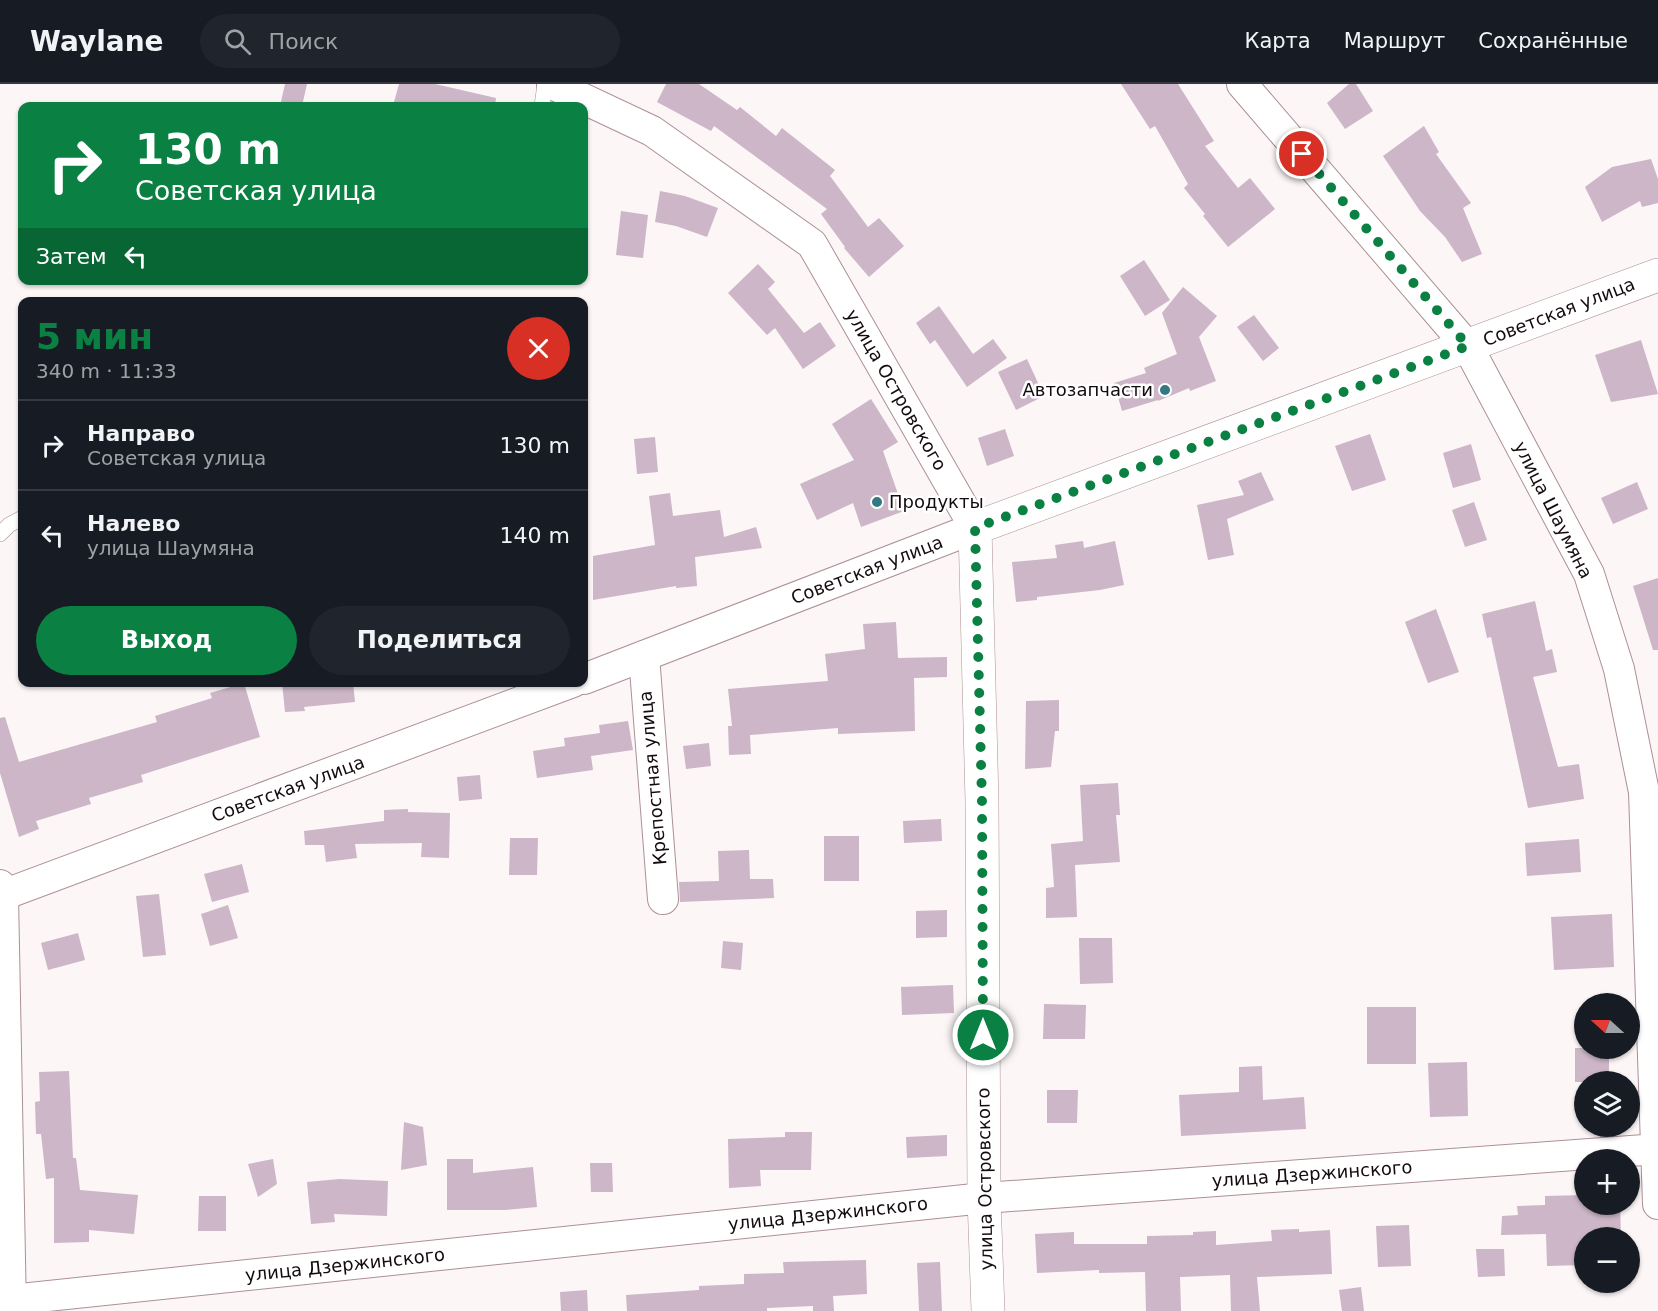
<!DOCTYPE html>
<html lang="ru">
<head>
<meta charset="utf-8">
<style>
	:root { --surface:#171b24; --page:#20242c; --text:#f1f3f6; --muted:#9ea1a6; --line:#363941; --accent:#0b8043 }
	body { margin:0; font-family:"DejaVu Sans",sans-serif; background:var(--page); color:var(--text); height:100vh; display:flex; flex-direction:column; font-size:22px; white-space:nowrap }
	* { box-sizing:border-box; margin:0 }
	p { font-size:20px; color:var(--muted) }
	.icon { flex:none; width:33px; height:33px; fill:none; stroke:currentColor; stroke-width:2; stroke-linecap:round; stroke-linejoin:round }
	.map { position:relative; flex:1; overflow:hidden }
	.side { position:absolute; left:18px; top:213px; width:570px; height:390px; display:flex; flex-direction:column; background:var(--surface); border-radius:12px; box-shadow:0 2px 4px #0004 }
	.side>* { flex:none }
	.guide { position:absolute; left:18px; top:18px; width:570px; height:183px; border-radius:12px; box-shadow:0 2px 4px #0004; background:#0b8043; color:#fff; overflow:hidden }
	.needle { width:39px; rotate:291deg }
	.buttons { position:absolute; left:1574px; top:909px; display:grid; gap:12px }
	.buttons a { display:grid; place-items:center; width:66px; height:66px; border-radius:50%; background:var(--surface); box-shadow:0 2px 4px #0004; font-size:30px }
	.pin { position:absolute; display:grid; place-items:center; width:51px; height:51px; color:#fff; margin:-26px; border:3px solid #fff; border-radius:50%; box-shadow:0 2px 6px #0007 }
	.me { position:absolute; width:66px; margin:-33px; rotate:0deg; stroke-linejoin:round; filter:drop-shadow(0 0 4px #0008) }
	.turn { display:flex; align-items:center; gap:21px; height:126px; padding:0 18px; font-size:27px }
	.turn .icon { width:78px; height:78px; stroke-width:2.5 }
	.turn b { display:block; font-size:42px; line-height:51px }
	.then { display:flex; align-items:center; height:57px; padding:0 18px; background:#0003; gap:12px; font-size:22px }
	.round { display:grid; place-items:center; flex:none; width:63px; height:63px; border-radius:32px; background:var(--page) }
	.headline { display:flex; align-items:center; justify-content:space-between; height:102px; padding:0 18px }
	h1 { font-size:36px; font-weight:600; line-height:45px; color:var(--accent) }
	.button { display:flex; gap:12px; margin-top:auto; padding:12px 18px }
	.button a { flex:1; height:69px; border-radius:36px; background:var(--accent); color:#fff; font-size:24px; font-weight:600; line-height:69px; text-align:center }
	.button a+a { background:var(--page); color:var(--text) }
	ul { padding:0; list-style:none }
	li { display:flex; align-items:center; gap:18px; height:90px; padding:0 18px; border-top:2px solid var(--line) }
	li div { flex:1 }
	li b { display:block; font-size:22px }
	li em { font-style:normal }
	header { display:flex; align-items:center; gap:36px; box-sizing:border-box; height:84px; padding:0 30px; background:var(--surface); border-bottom:2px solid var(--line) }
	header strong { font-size:28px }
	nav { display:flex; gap:33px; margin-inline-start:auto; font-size:21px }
	.search { width:420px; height:54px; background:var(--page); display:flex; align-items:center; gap:15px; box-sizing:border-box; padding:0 21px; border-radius:33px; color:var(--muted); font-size:22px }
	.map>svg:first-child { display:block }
	.building { fill:#ccb6c7 }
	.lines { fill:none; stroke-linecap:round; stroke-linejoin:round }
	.service-casing { stroke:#ac9095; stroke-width:16 }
	.minor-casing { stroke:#ac9095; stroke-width:32 }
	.tertiary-casing { stroke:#ac9095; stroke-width:34 }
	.service { stroke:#fff; stroke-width:15 }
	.minor { stroke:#fff; stroke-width:30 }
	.tertiary { stroke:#fff; stroke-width:33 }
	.route { stroke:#0b8043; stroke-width:10; stroke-dasharray:0 18 }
	.poi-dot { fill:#327984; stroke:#fff; stroke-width:2 }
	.labels { text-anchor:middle; stroke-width:5; stroke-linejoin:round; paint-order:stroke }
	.street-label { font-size:18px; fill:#140b0d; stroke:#fff }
	.poi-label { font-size:18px; fill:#140b0d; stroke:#fff; text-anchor:end }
</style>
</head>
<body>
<header>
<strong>Waylane</strong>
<div class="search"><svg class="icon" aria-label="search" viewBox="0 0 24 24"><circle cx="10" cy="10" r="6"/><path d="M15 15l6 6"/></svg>Поиск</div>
<nav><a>Карта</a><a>Маршрут</a><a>Сохранённые</a></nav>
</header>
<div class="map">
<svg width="1658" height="1227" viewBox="0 0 1658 1227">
	<rect width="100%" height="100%" fill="#fcf6f7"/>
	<g class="building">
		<path d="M 285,0 L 307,0 L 302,22 L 280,22 Z"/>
		<path d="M 399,0 L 435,0 L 496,14 L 495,22 L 410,22 L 394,18 Z"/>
		<path d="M 666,0 L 699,0 L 737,26 L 740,23 L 776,52 L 782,44 L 835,86 L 830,92 L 868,143 L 879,134 L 904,162 L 869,193 L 844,164 L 845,163 L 821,130 L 827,125 L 714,42 L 711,47 L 657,18 Z"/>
		<path d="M 1121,0 L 1178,0 L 1214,57 L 1205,62 L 1238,104 L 1250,94 L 1275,125 L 1228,163 L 1203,132 L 1205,130 L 1184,104 L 1188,100 L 1155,42 L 1150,45 Z"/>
		<path d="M 1349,0 L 1356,0 L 1373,27 L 1345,45 L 1327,19 Z"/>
		<path d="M 1424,42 L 1439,68 L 1436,70 L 1471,119 L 1463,124 L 1482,170 L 1462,178 L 1445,153 L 1420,127 L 1383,72 Z"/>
		<path d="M 1651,75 L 1658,95 L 1658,119 L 1642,123 L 1640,117 L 1602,138 L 1585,103 L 1612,83 Z"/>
		<path d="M 660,107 L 685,112 L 718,124 L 707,153 L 676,142 L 655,138 Z"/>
		<path d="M 621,127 L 648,131 L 643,174 L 616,171 Z"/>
		<path d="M 1144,176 L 1170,216 L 1145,232 L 1120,192 Z"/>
		<path d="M 758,180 L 775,198 L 768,205 L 804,249 L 820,238 L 836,262 L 803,285 L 775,244 L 767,251 L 728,209 Z"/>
		<path d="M 1183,203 L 1217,232 L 1199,253 L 1216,297 L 1190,307 L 1189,304 L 1158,317 L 1158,316 L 1122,327 L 1114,299 L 1146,289 L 1144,284 L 1177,270 L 1162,229 Z"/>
		<path d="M 939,222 L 973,270 L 993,255 L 1007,274 L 967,303 L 935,256 L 930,260 L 916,239 Z"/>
		<path d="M 1254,231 L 1279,264 L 1263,277 L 1237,243 Z"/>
		<path d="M 1641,256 L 1658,310 L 1611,318 L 1595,271 Z"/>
		<path d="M 1027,275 L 1044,312 L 1016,326 L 998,288 Z"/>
		<path d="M 871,315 L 898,358 L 883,367 L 904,427 L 861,443 L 853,419 L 817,436 L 800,400 L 854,376 L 832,340 Z"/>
		<path d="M 1005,345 L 1014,372 L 987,382 L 978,354 Z"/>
		<path d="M 1370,350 L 1386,396 L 1352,407 L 1335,362 Z"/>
		<path d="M 655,353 L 658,388 L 637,390 L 634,355 Z"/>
		<path d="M 1471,360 L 1481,396 L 1453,404 L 1443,369 Z"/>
		<path d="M 1261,388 L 1274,416 L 1227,435 L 1234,471 L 1208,476 L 1197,421 L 1244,411 L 1238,397 Z"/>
		<path d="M 1637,398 L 1648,425 L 1613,440 L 1601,414 Z"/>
		<path d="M 670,409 L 673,432 L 720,426 L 724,453 L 756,443 L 762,464 L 695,473 L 697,502 L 676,504 L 676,502 L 593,516 L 593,472 L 655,461 L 649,412 Z"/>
		<path d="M 1474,418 L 1487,456 L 1465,463 L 1452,426 Z"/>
		<path d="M 1083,457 L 1084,464 L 1115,457 L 1124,501 L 1100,506 L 1037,513 L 1037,516 L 1016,518 L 1012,478 L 1057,474 L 1055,461 Z"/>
		<path d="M 1658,494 L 1658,566 L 1653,566 L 1633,502 Z"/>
		<path d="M 1535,517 L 1546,567 L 1552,565 L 1557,588 L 1533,593 L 1558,683 L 1579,680 L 1584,715 L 1528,724 L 1491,553 L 1487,554 L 1482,530 Z"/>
		<path d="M 1436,525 L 1459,588 L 1428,599 L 1405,538 Z"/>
		<path d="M 896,538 L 898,574 L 947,573 L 947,593 L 914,594 L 915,647 L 838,650 L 838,644 L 750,651 L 751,670 L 729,671 L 728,642 L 732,642 L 728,605 L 828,597 L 825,570 L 865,565 L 863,540 Z"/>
		<path d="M 282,598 L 353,598 L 355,618 L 304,623 L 305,627 L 285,628 Z"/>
		<path d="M 244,599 L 260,653 L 141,691 L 143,698 L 89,714 L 91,720 L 36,737 L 39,745 L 19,753 L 0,689 L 0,634 L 5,633 L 19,678 L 157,638 L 155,632 L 212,614 L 210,609 Z"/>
		<path d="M 1059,616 L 1059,647 L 1055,647 L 1051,683 L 1025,685 L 1026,617 Z"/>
		<path d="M 628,637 L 633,666 L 591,672 L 593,686 L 537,694 L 533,667 L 565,662 L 564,654 L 600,649 L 599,641 Z"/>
		<path d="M 709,659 L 711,682 L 686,685 L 683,662 Z"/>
		<path d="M 480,691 L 482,715 L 459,717 L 457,693 Z"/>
		<path d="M 1118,699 L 1120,731 L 1116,731 L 1120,778 L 1075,781 L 1077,833 L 1046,834 L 1046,804 L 1054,803 L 1051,760 L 1083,757 L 1080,701 Z"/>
		<path d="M 408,725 L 408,728 L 450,729 L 449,774 L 421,773 L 422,759 L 355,760 L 357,774 L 326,778 L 324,761 L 305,761 L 304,747 L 384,737 L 384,726 Z"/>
		<path d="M 941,735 L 942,757 L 904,759 L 903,737 Z"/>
		<rect x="824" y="752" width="35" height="45"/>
		<path d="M 510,754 L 538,754 L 537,791 L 509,791 Z"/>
		<path d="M 1579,755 L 1581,788 L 1527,792 L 1525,759 Z"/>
		<path d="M 749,766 L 750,795 L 773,795 L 774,814 L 680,818 L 679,798 L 719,797 L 718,767 Z"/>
		<path d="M 242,780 L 249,808 L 212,818 L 204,790 Z"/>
		<path d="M 159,810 L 166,871 L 143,873 L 136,812 Z"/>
		<path d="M 228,821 L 238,854 L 210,862 L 201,830 Z"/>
		<path d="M 947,826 L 947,853 L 916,854 L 916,827 Z"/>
		<path d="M 1612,830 L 1614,883 L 1554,886 L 1551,833 Z"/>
		<path d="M 78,849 L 85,876 L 48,886 L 41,859 Z"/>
		<path d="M 1079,854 L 1112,854 L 1113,899 L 1080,900 Z"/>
		<path d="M 723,857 L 743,859 L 741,886 L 721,884 Z"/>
		<path d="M 953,901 L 954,929 L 902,931 L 901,903 Z"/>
		<path d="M 1044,920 L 1086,921 L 1085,955 L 1043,955 Z"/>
		<rect x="1367" y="923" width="49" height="57"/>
		<rect x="1575" y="964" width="34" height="34"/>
		<path d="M 1467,978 L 1468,1032 L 1430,1033 L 1428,979 Z"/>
		<path d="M 1262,982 L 1263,1016 L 1304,1013 L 1306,1045 L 1181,1052 L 1179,1011 L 1239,1008 L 1239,983 Z"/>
		<path d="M 69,987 L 73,1074 L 76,1074 L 80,1106 L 138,1111 L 134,1150 L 89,1146 L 89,1158 L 54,1159 L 54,1094 L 46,1095 L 41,1050 L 36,1050 L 35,1018 L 40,1017 L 39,988 Z"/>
		<path d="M 1047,1006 L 1078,1006 L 1077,1039 L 1047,1039 Z"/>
		<path d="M 404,1038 L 423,1043 L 427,1081 L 401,1086 Z"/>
		<path d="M 785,1048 L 812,1048 L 811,1086 L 760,1086 L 761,1102 L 729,1104 L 728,1055 L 785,1053 Z"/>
		<path d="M 947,1051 L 947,1072 L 907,1074 L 906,1053 Z"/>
		<path d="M 273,1075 L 277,1100 L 258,1113 L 248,1080 Z"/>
		<path d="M 447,1075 L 473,1075 L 473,1089 L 533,1083 L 537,1123 L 506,1126 L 447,1126 Z"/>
		<path d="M 590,1079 L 612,1079 L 613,1108 L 591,1108 Z"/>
		<path d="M 339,1095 L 388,1097 L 387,1132 L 334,1130 L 335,1138 L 311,1140 L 307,1098 Z"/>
		<path d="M 1584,1111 L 1584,1120 L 1620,1120 L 1621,1154 L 1584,1154 L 1584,1181 L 1547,1182 L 1546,1150 L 1501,1151 L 1502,1132 L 1518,1131 L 1517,1122 L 1545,1121 L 1545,1112 Z"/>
		<path d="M 199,1112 L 226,1112 L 226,1147 L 198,1147 Z"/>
		<path d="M 1409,1141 L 1411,1182 L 1378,1183 L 1376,1142 Z"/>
		<path d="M 1299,1145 L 1299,1148 L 1330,1146 L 1332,1190 L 1257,1193 L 1260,1227 L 1231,1227 L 1230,1191 L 1180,1193 L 1181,1227 L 1146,1227 L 1145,1188 L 1099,1189 L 1099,1186 L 1037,1189 L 1035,1150 L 1074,1148 L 1074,1160 L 1147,1160 L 1147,1152 L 1193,1151 L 1193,1148 L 1216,1147 L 1216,1161 L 1272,1157 L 1271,1146 Z"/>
		<path d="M 1476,1165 L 1504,1165 L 1505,1192 L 1478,1193 Z"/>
		<path d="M 866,1176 L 867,1210 L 833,1212 L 834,1227 L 813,1227 L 813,1222 L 767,1224 L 767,1227 L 627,1227 L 626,1211 L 699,1206 L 699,1202 L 744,1200 L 744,1190 L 784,1189 L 783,1178 Z"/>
		<path d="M 940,1178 L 942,1227 L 919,1227 L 917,1179 Z"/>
		<path d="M 1361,1203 L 1364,1227 L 1342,1227 L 1339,1206 Z"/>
		<path d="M 587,1206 L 588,1227 L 561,1227 L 560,1208 Z"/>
	</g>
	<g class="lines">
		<defs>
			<g id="service">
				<path d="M 542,22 L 545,0"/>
				<path d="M 0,450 L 9,441 L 22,434"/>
			</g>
			<g id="minor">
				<path d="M 552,0 L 652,47 L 812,160 L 975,444 L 584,595"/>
				<path d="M 1242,0 L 1468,263 L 1589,490 L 1619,585 L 1644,708 L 1658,1120"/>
				<path d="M 644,572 L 663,815"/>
				<path d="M 0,801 L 3,811 L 11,1227"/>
				<path d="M 3,811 L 573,598"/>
				<path d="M 0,1217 L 984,1114 L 1658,1065"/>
			</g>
			<path id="tertiary" d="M 988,1227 L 984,1114 L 982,718 L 975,444 L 1658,191"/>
		</defs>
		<use href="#service" class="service-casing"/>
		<use href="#minor" class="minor-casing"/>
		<use href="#tertiary" class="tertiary-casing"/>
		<use href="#service" class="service"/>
		<use href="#minor" class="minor"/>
		<use href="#tertiary" class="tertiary"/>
	</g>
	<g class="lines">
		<path class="route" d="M 983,951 L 982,718 L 975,444 L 1468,262 L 1302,70"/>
	</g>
	<g class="poi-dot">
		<circle cx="1165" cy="306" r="6"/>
		<circle cx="877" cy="418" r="6"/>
	</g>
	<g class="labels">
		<g class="street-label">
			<text transform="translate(1559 228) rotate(-21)" y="6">Советская улица</text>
			<text transform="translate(896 306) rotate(60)" y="6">улица Островского</text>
			<text transform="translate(1553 426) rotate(63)" y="6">улица Шаумяна</text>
			<text transform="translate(867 486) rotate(-21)" y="6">Советская улица</text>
			<text transform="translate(653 694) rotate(-95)" y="6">Крепостная улица</text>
			<text transform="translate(288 705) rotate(-20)" y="6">Советская улица</text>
			<text transform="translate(1312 1090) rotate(-4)" y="6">улица Дзержинского</text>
			<text transform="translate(985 1095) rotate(-91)" y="6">улица Островского</text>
			<text transform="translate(828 1130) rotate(-6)" y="6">улица Дзержинского</text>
			<text transform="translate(345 1181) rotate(-6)" y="6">улица Дзержинского</text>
		</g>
		<g class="poi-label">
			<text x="1153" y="312">Автозапчасти</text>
			<text x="889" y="424" text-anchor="start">Продукты</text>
		</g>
	</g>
</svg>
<div class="buttons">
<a><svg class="needle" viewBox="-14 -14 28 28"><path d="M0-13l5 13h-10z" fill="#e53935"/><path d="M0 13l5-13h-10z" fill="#9ea1a6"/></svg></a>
<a><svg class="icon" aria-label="layers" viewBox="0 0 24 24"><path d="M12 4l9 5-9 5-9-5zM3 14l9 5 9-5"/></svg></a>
<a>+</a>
<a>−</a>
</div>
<div class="pin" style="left:1302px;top:70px;background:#d93025"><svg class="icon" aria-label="arrive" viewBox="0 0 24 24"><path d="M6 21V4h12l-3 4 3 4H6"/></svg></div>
<svg class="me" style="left:983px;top:951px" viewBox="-20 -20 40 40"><circle r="17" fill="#0b8043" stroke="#fff" stroke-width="3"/><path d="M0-11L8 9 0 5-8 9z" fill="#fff"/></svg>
<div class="guide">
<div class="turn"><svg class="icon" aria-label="right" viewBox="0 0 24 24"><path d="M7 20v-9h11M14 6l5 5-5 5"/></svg><div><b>130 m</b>Советская улица</div></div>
<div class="then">Затем<svg class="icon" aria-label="left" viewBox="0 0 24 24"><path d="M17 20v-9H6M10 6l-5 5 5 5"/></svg></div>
</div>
<section class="side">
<div class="headline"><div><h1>5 мин</h1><p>340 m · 11:33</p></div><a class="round" style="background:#d93025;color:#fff"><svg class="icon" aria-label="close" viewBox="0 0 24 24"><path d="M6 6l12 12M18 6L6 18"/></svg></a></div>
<ul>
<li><svg class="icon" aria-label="right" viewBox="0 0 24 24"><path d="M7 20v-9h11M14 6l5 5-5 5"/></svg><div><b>Направо</b><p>Советская улица</p></div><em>130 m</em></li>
<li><svg class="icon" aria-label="left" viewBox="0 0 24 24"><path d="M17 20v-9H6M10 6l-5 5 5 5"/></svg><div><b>Налево</b><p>улица Шаумяна</p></div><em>140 m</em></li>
</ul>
<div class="button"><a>Выход</a><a>Поделиться</a></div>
</section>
</div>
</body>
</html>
